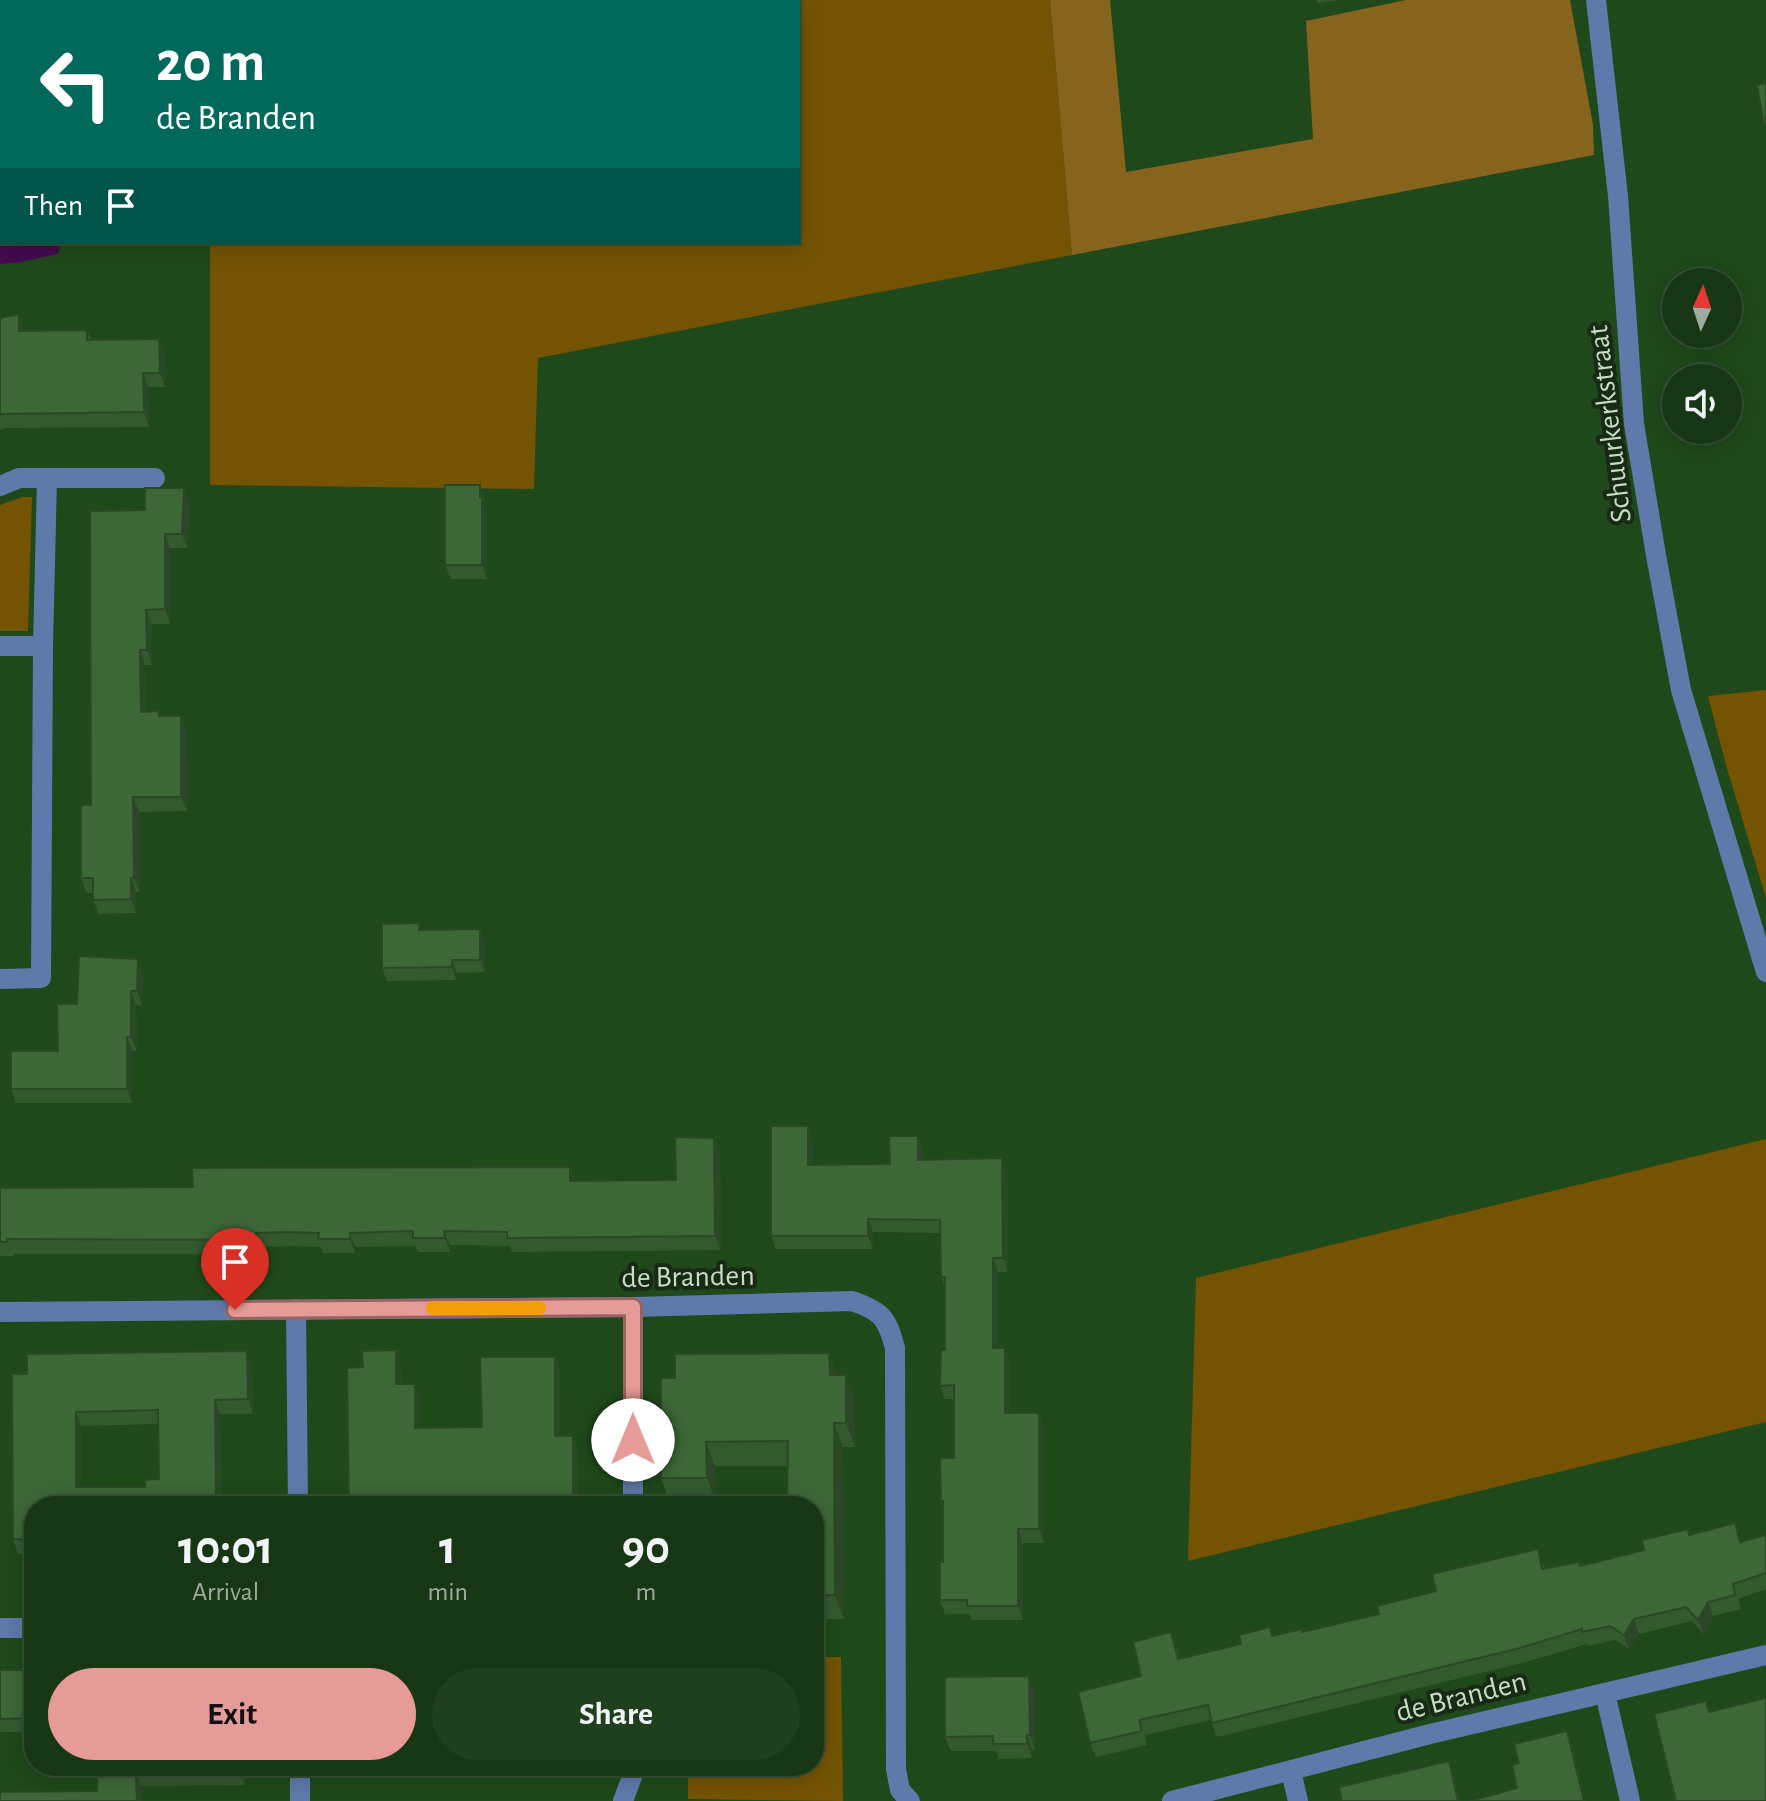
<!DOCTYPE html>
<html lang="en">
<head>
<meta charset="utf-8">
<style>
	:root { --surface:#173714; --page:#203f1d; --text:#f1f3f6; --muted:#9eaca0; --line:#365134; --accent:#e69b98 }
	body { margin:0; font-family:"Alegreya Sans",sans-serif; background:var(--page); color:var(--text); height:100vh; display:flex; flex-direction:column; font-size:30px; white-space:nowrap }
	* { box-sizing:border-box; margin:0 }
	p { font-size:26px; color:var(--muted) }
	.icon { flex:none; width:44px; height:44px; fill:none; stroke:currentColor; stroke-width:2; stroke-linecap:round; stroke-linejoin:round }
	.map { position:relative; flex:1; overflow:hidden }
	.panel { position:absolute; left:24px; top:1496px; width:800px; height:280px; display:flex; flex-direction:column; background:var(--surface); border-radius:32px; box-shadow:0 4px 20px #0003,0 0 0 2px var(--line) }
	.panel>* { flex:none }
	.banner { position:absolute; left:0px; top:0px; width:800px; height:244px; box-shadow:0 4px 20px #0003,0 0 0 2px var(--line); background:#00695c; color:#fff; overflow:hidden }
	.needle { width:52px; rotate:3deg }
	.buttons { position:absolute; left:1662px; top:268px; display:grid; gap:16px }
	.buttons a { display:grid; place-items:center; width:80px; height:80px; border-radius:50%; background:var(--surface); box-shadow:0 4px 20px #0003,0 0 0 2px var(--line); font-size:40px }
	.pin { position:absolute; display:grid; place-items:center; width:68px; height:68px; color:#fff; margin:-82px -34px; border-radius:50% 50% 50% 0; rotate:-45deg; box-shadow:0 0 8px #0007 }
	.pin .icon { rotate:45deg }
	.me { position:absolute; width:88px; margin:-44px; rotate:0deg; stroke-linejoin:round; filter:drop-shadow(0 0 6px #0008) }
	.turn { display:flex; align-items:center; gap:28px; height:168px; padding:0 24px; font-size:36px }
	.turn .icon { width:104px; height:104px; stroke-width:2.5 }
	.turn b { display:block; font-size:56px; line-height:68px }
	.then { display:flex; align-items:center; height:76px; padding:0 24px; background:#0003; gap:16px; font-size:30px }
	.eta { display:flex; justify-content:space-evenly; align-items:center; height:136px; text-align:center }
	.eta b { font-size:48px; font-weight:700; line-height:56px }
	.action { display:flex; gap:16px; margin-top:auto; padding:16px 24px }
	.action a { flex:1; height:92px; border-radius:48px; background:var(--accent); color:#111; font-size:32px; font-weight:700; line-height:92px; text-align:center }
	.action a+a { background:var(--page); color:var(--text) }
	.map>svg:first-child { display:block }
	.green { fill:#745303 }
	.forest { fill:#87641d }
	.water { fill:#440b4d }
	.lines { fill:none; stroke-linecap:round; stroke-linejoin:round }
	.minor { stroke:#5f7aaa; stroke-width:20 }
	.wall { fill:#34592f; fill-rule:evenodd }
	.shaded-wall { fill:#2b4826 }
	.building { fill:#3d6737; stroke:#2b4826; stroke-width:2; fill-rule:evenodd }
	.route-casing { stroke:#966563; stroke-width:20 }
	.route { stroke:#e69b98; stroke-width:14 }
	.slow { stroke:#f59e0b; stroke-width:14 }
	.labels { text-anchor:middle; stroke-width:8; stroke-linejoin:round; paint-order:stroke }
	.street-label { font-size:30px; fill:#c5ddc2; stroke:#182a15 }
</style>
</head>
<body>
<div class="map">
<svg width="1766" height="1801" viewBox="0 0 1766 1801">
	<rect width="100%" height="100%" fill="#1f491a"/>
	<g class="green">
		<path d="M 540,0 L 1050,0 L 1072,255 L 538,358 L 534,489 L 210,485 L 210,242 L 798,242 L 798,2 L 540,2 Z"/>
		<path d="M 22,497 L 32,497 L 28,631 L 0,631 L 0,505 Z"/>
		<path d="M 1766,690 L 1766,898 L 1726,765 L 1708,696 Z"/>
		<path d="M 1766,1139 L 1766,1422 L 1188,1561 L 1196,1278 Z"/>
		<path d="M 814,1657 L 841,1657 L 843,1801 L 688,1799 L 688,1766 L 814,1766 Z"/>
	</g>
	<g class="forest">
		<rect x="206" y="0" width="334" height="2"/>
		<path d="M 1050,0 L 1110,0 L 1126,172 L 1313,139 L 1306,21 L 1406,0 L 1570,0 L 1593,125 L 1594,155 L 1072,255 Z"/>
	</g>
	<path class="water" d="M 2,58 L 2,242 L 61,242 L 58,254 L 21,262 L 0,264 L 0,59 Z"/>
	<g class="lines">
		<g class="minor">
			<path d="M 1596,0 L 1618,196 L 1634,424 L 1657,561 L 1681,690 L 1766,972"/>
			<path d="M 47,478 L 155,478"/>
			<path d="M 0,486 L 19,478 L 47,478 L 43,646 L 41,978 L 0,979"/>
			<path d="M 0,646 L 43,646"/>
			<path d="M 633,1307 L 633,1506"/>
			<path d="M 296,1309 L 298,1506"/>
			<path d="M 0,1312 L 633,1307 L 852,1301 C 882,1311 887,1318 895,1348 L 896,1769 L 900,1790 L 910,1801"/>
			<path d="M 0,1628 L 34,1628"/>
			<path d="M 1605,1693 L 1630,1801"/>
			<path d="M 300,1766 L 300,1801"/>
			<path d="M 1291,1771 L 1298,1801"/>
			<path d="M 623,1801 L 633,1774 L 633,1766"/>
			<path d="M 1172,1801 L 1430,1734 L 1766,1655"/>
		</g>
	</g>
	<g class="wall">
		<path d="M 1317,0 L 1341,0 L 1318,3 Z"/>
		<path d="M 0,318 L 24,329 L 24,331 L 87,330 L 91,340 L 165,353 L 165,387 L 148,387 L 149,427 L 4,428 L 0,430 Z"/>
		<path d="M 485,500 L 485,506 L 487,512 L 487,579 L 451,579 L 445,565 Z"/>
		<path d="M 190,502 L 187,548 L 170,548 L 170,624 L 152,624 L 152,665 L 145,665 L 146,712 L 159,711 L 161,716 L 181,716 L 186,730 L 187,811 L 139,812 L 140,892 L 136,892 L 136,913 L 99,914 L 93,900 L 93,893 L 87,893 L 81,878 L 145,510 Z"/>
		<path d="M 421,929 L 485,942 L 485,972 L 457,973 L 456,980 L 387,981 L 382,968 Z"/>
		<path d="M 143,973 L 142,1006 L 136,1005 L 137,1051 L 132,1051 L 132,1103 L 16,1103 L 11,1089 L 58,1051 L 77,1004 Z"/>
		<path d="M 918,1136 L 923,1150 L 923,1160 L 1007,1172 L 1008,1272 L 998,1272 L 998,1348 L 1010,1361 L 1010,1413 L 1044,1427 L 1044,1543 L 1023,1543 L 1023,1620 L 972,1620 L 970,1614 L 945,1614 L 940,1600 L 943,1562 L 943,1509 L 941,1501 L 954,1458 L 954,1399 L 945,1399 L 940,1386 L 945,1350 L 945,1288 L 941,1277 L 941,1233 L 873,1232 L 873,1249 L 776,1249 L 771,1236 L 813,1140 L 813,1165 L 890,1164 Z"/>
		<path d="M 714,1138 L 720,1152 L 721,1250 L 512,1252 L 510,1246 L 450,1245 L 450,1252 L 418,1252 L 415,1246 L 355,1247 L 355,1253 L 323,1253 L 321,1247 L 292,1246 L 261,1247 L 261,1254 L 13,1254 L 13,1256 L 0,1256 L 0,1188 L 193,1187 L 676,1180 Z"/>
		<path d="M 247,1351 L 252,1365 L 253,1414 L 220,1414 L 221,1502 L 248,1502 L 250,1506 L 34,1506 L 34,1554 L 18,1554 L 13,1539 L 27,1374 ZM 158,1424 L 159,1479 L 145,1487 L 81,1487 L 81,1426 Z"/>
		<path d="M 829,1353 L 837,1375 L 846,1375 L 855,1399 L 855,1447 L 843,1447 L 844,1619 L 814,1619 L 814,1506 L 788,1466 L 715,1466 L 716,1502 L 670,1502 L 661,1478 L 675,1378 Z"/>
		<path d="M 1688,1529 L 1690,1535 L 1741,1542 L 1766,1535 L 1766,1589 L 1738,1599 L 1741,1609 L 1713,1616 L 1704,1635 L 1692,1621 L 1639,1634 L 1629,1649 L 1615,1640 L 1588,1646 L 1587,1644 L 1526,1662 L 1217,1737 L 1211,1720 L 1145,1735 L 1147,1745 L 1096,1757 L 1090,1743 L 1141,1676 L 1177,1647 L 1179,1659 L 1273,1636 L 1303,1632 L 1379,1614 L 1544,1564 L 1545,1569 L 1580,1566 L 1644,1550 Z"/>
		<rect x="0" y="1670" width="34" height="62"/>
		<path d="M 1035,1690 L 1035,1750 L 1032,1750 L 1032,1758 L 999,1759 L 996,1751 L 951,1751 L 945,1737 Z"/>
		<path d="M 97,1766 L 244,1766 L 245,1785 L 141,1786 L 142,1801 L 0,1801 L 97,1791 Z"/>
	</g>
	<g class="shaded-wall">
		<path d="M 19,314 L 24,329 L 24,345 L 19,331 Z"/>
		<path d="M 159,339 L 165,353 L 165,387 L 160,373 Z"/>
		<path d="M 143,373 L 148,387 L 149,427 L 144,412 Z"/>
		<path d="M 480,485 L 485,500 L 485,506 L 487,512 L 487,579 L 482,565 Z"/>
		<path d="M 184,488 L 190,502 L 187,548 L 182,534 Z"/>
		<path d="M 165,534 L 170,548 L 170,624 L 165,609 Z"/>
		<path d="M 146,610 L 152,624 L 152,665 L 147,650 Z"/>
		<path d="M 140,650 L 145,665 L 146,726 L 141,712 Z"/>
		<path d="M 181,716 L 186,730 L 187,811 L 181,797 Z"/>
		<path d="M 133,797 L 139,812 L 140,892 L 134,878 Z"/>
		<path d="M 131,878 L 136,892 L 136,913 L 131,899 Z"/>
		<path d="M 480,929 L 485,942 L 485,972 L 480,960 Z"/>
		<path d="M 138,959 L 143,973 L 142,1006 L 137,991 Z"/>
		<path d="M 452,960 L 457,973 L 456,980 L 452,967 Z"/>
		<path d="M 131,991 L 136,1005 L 137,1051 L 131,1037 Z"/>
		<path d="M 127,1037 L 132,1051 L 132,1103 L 127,1089 Z"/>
		<path d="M 808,1126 L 813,1140 L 813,1178 L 808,1165 Z"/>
		<path d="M 918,1136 L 923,1150 L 923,1173 L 918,1160 Z"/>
		<path d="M 714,1138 L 720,1152 L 721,1250 L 715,1236 Z"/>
		<path d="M 1002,1158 L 1007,1172 L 1008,1272 L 1003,1258 Z"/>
		<path d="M 570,1167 L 575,1181 L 570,1181 Z"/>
		<path d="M 868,1219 L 873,1232 L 873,1249 L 868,1236 Z"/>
		<path d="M 444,1231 L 450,1245 L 450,1252 L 445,1238 Z"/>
		<path d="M 256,1233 L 261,1247 L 261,1254 L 256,1240 Z"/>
		<path d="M 350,1233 L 355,1247 L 355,1253 L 350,1239 Z"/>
		<path d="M 993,1258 L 998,1272 L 998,1362 L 993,1348 Z"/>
		<path d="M 1005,1348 L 1010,1361 L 1010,1427 L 1005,1413 Z"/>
		<path d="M 396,1350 L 401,1364 L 402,1398 L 396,1384 Z"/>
		<path d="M 247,1351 L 252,1365 L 253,1414 L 248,1399 Z"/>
		<path d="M 829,1353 L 838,1377 L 830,1375 Z"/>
		<path d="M 555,1357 L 560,1370 L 561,1450 L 555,1436 Z"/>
		<path d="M 846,1375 L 855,1399 L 855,1447 L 846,1423 Z"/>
		<path d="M 415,1384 L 420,1398 L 420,1442 L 415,1428 Z"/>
		<path d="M 215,1400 L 220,1414 L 221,1506 L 216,1502 Z"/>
		<path d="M 76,1412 L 81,1426 L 81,1501 L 76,1487 Z"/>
		<path d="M 1039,1413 L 1044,1427 L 1044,1543 L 1039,1529 Z"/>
		<path d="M 834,1423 L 843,1447 L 844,1619 L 835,1595 Z"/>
		<path d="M 573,1436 L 578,1450 L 578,1506 L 573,1506 Z"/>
		<path d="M 706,1442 L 715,1466 L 716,1502 L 707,1478 Z"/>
		<path d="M 1018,1529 L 1023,1543 L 1023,1620 L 1018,1606 Z"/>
		<path d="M 1708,1602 L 1713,1616 L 1704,1635 L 1698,1620 Z"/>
		<path d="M 1634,1619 L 1639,1634 L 1629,1649 L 1624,1635 Z"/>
		<path d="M 1029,1676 L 1035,1690 L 1035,1750 L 1030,1735 Z"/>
		<path d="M 1567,1731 L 1572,1745 L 1586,1801 L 1584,1801 Z"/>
		<path d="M 1027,1735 L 1032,1750 L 1032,1758 L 1027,1744 Z"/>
		<path d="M 1449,1761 L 1454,1775 L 1460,1801 L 1458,1801 Z"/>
		<path d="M 240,1766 L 244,1766 L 245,1785 L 240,1772 Z"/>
		<path d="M 136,1772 L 141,1786 L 142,1801 L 137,1801 Z"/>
	</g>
	<g class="building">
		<path d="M 1766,83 L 1766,124 L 1764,124 L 1757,85 Z"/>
		<path d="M 19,314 L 19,331 L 87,330 L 87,340 L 159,339 L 160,373 L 143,373 L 144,412 L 0,414 L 0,318 Z"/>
		<path d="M 445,485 L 480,485 L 480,497 L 482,497 L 482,565 L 445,565 Z"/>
		<path d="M 145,488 L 184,488 L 182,534 L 165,534 L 165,609 L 146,610 L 147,650 L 140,650 L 141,712 L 159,711 L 159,716 L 181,716 L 181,797 L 133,797 L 134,878 L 131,878 L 131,899 L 93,900 L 93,878 L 81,878 L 81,805 L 91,805 L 90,511 L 145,510 Z"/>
		<path d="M 419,923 L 419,930 L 480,929 L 480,960 L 452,960 L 452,967 L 382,968 L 382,924 Z"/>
		<path d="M 79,956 L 138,959 L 137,991 L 131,991 L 131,1037 L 127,1037 L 127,1089 L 11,1089 L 11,1051 L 58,1051 L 57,1004 L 77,1004 Z"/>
		<path d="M 771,1126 L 808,1126 L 808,1165 L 890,1164 L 889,1136 L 918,1136 L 918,1160 L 1002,1158 L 1003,1258 L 993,1258 L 993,1348 L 1005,1348 L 1005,1413 L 1039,1413 L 1039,1529 L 1018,1529 L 1018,1606 L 967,1606 L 967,1600 L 940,1600 L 940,1562 L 943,1562 L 943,1501 L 941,1501 L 940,1458 L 954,1458 L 954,1385 L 940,1386 L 941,1350 L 945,1350 L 945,1277 L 941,1277 L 940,1220 L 868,1219 L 868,1236 L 771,1236 Z"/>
		<path d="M 675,1137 L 714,1138 L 715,1236 L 507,1238 L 507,1232 L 444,1231 L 445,1238 L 413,1238 L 413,1231 L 350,1233 L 350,1239 L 318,1239 L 319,1233 L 287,1232 L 256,1233 L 256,1240 L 7,1239 L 7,1242 L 0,1242 L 0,1188 L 193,1187 L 192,1168 L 570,1167 L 570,1181 L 676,1180 Z"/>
		<path d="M 396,1350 L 396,1384 L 415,1384 L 415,1428 L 482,1427 L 480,1357 L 555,1357 L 555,1436 L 573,1436 L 573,1506 L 349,1506 L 347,1368 L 363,1367 L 362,1351 Z"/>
		<path d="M 247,1351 L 248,1399 L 215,1400 L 216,1502 L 248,1502 L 249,1506 L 34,1506 L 34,1540 L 13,1539 L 12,1374 L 27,1374 L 27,1354 ZM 158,1410 L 159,1479 L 145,1480 L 145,1487 L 76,1487 L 76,1412 Z"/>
		<path d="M 829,1353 L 830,1375 L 846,1375 L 846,1423 L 834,1423 L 835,1595 L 814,1595 L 814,1506 L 787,1506 L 788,1441 L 706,1442 L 707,1478 L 661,1478 L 661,1378 L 675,1378 L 675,1354 Z"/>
		<path d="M 1735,1523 L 1740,1542 L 1766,1535 L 1766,1573 L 1733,1584 L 1735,1595 L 1708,1602 L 1698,1620 L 1686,1607 L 1634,1619 L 1624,1635 L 1610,1626 L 1582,1632 L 1582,1629 L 1520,1648 L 1212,1723 L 1208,1705 L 1139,1720 L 1142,1731 L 1090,1743 L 1078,1692 L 1141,1676 L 1133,1642 L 1171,1632 L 1178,1659 L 1241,1644 L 1239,1635 L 1270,1627 L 1272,1636 L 1302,1629 L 1302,1632 L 1379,1614 L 1377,1606 L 1436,1591 L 1432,1574 L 1538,1549 L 1542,1569 L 1579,1562 L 1580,1566 L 1644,1550 L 1642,1540 L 1688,1529 L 1689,1535 Z"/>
		<path d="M 0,1670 L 34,1670 L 34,1718 L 0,1719 Z"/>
		<path d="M 1029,1676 L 1030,1735 L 1027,1735 L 1027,1744 L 993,1744 L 993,1736 L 945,1737 L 945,1677 Z"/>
		<path d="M 1766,1698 L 1766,1801 L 1676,1801 L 1654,1714 L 1706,1701 L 1709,1712 Z"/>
		<path d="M 1567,1731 L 1584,1801 L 1470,1801 L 1517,1788 L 1512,1765 L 1519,1763 L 1514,1744 Z"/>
		<path d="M 1449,1761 L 1458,1801 L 1342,1801 L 1339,1787 Z"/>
		<path d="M 97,1766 L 240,1766 L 240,1772 L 136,1772 L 137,1801 L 0,1801 L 0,1792 L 97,1791 Z"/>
	</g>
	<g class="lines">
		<defs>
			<path id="route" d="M 235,1310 L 633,1307 L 633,1440"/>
		</defs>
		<use href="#route" class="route-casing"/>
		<use href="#route" class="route"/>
		<path class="slow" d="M 433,1308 L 539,1308"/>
	</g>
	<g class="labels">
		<g class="street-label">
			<text transform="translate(1609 424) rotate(-97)" y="10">Schuurkerkstraat</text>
			<text transform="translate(688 1276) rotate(-1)" y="10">de Branden</text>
			<text transform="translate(1461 1696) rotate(-14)" y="10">de Branden</text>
		</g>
	</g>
</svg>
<div class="buttons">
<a><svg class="needle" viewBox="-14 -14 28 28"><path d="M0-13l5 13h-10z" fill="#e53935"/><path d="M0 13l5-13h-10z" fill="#9eaca0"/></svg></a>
<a><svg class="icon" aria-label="sound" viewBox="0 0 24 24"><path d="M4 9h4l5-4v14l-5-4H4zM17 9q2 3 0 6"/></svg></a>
</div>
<div class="pin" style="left:235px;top:1310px;background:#d93025"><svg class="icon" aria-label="arrive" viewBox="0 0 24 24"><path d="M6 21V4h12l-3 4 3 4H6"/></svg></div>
<svg class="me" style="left:633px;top:1440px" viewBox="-20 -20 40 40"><circle r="19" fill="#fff"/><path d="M0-13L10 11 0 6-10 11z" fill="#e69b98"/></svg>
<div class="banner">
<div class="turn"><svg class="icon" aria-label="left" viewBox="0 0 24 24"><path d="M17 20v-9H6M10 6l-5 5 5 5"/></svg><div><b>20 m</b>de Branden</div></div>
<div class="then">Then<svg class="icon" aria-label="arrive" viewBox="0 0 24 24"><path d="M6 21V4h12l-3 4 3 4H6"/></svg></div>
</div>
<section class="panel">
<div class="eta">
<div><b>10:01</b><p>Arrival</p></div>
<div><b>1</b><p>min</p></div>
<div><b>90</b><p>m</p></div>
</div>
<div class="action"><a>Exit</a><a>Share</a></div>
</section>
</div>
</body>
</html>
